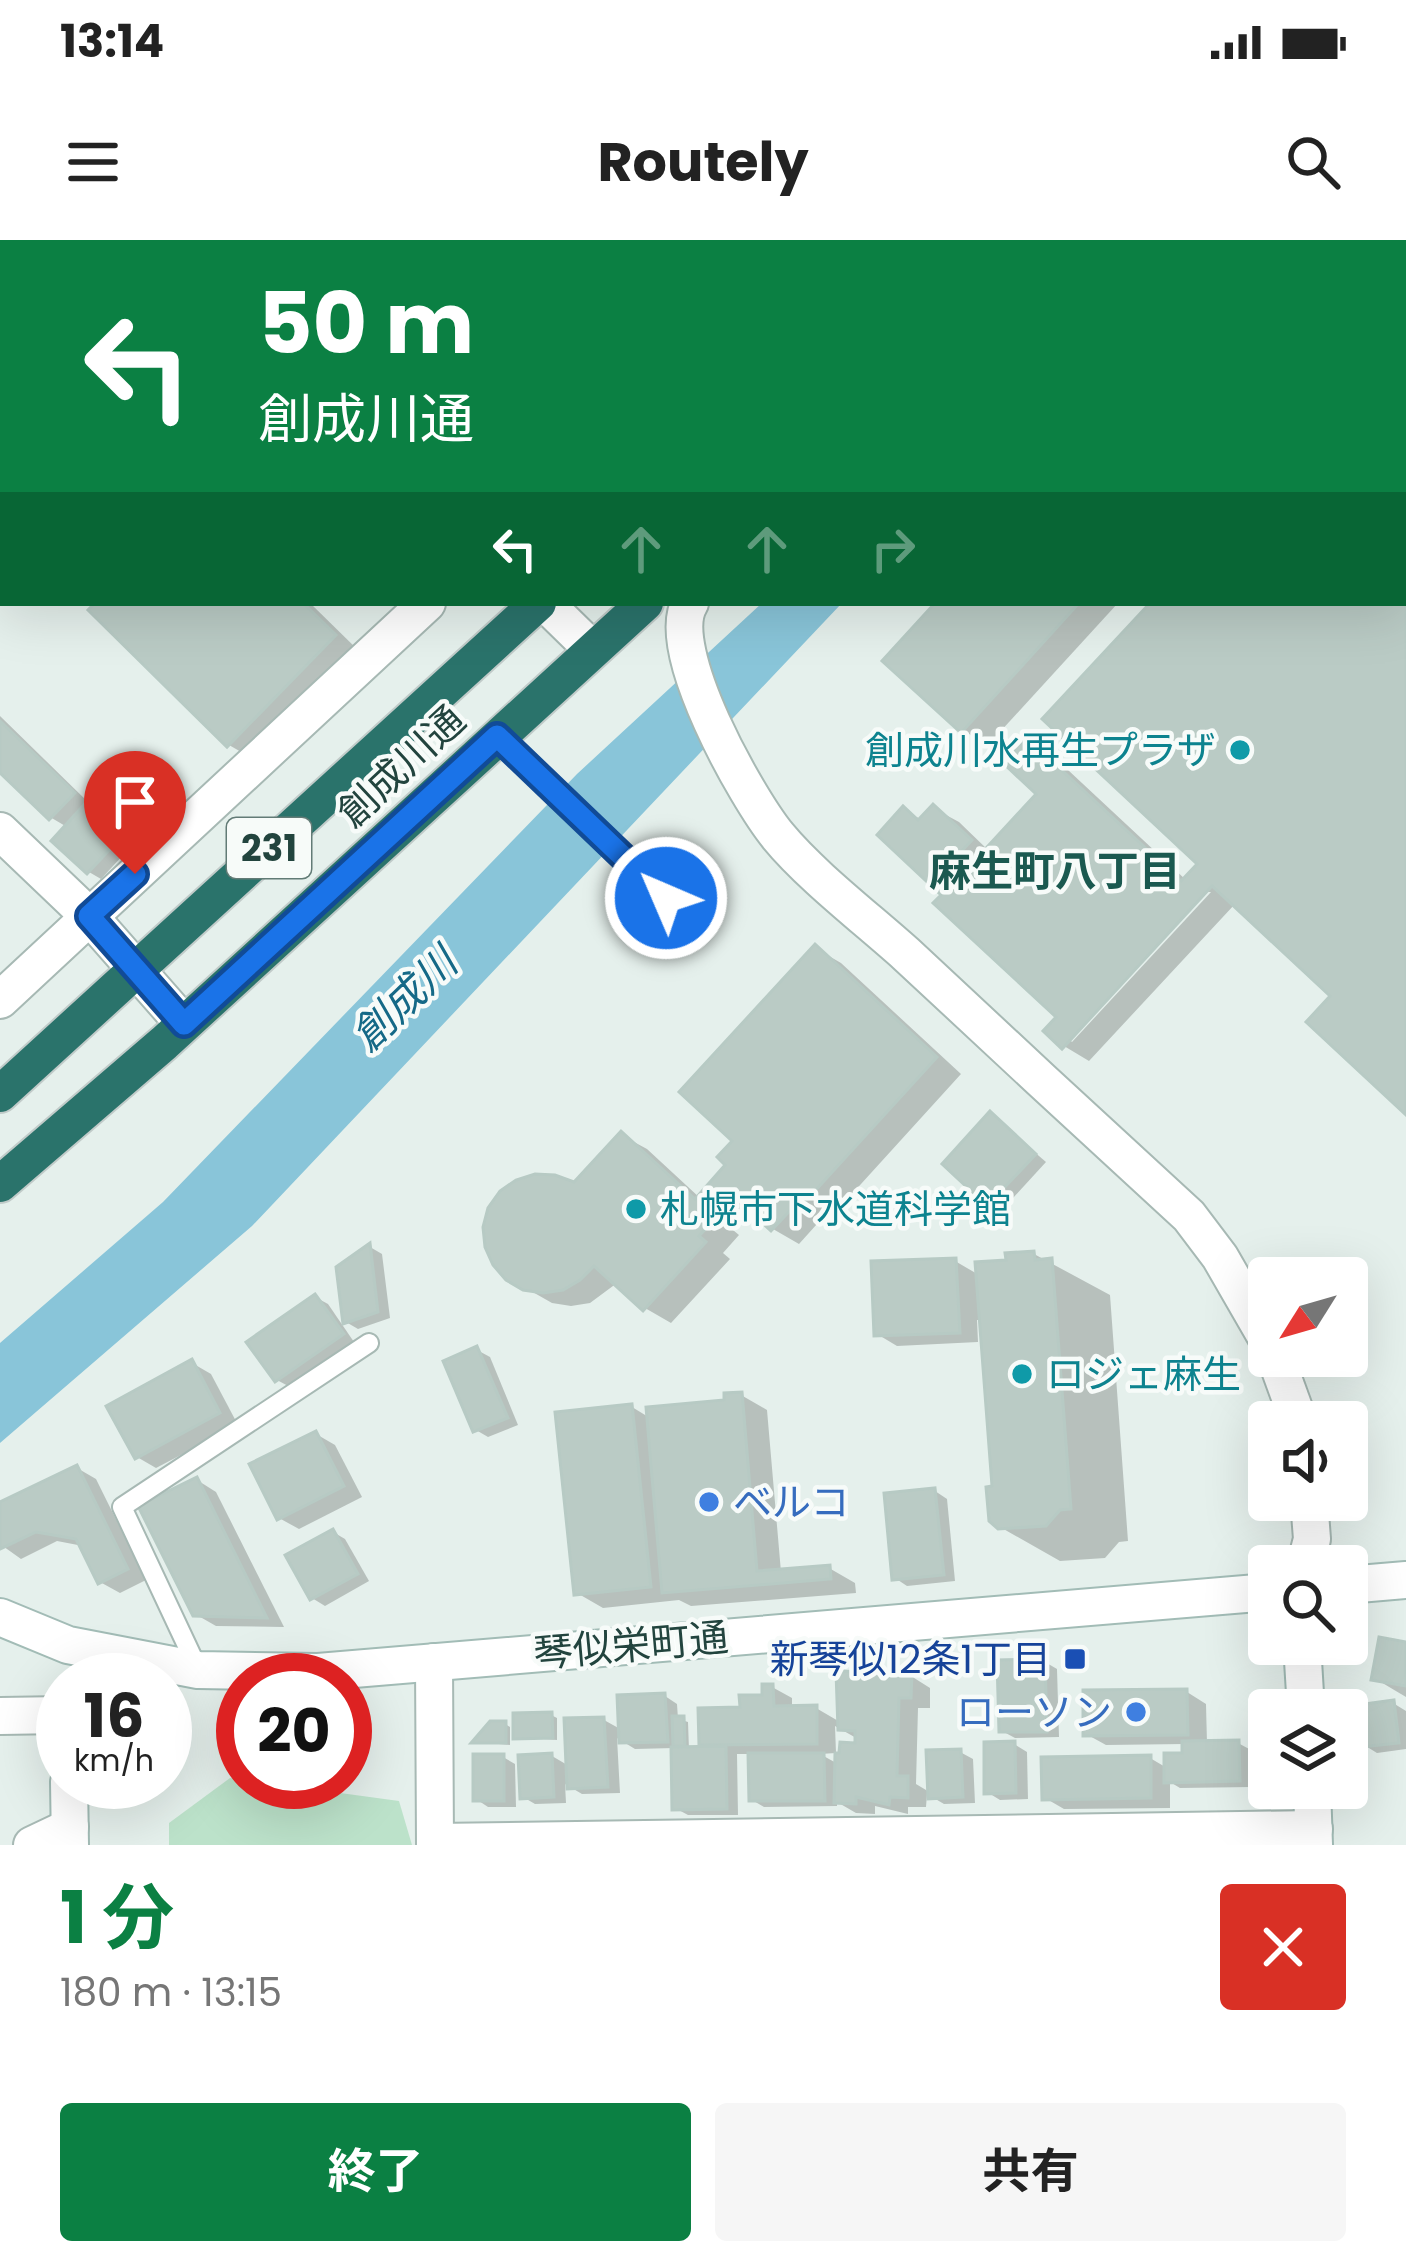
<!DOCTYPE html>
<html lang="ja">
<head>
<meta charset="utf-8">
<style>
	:root { --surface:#fff; --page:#f6f6f6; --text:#222; --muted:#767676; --accent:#0b8043 }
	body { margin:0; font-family:Poppins,"Noto Sans JP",sans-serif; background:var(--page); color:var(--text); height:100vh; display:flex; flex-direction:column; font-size:45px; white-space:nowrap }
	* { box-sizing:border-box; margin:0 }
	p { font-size:39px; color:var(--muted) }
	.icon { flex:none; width:66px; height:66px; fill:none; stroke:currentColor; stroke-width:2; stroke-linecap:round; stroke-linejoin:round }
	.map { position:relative; height:1605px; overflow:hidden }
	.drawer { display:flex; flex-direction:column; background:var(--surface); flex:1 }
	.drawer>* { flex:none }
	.banner { position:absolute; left:0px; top:0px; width:1407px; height:366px; box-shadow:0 12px 48px #0002; background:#0b8043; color:#fff; overflow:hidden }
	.needle { width:78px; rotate:233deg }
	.buttons { position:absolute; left:1248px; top:1017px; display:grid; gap:24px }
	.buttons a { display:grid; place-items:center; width:120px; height:120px; border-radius:12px; background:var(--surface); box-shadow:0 12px 48px #0002; font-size:60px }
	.speed { position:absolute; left:36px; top:1413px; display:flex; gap:24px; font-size:60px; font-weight:700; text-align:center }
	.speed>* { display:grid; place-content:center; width:156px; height:156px; border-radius:50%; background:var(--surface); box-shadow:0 12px 48px #0002; line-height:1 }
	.speed small { font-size:30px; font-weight:400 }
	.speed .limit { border:18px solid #d22; background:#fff; color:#111 }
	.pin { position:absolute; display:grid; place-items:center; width:102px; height:102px; color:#fff; margin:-123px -51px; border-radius:50% 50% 50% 0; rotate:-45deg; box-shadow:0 0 12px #0007 }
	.pin .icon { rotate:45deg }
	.me { position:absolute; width:132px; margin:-66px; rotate:315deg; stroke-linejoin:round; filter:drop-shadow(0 0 9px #0008) }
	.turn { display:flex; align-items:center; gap:42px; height:252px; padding:0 60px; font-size:54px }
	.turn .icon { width:156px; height:156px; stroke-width:2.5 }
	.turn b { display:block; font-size:84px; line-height:102px }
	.lanes { display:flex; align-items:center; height:114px; padding:0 60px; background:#0003; justify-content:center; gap:60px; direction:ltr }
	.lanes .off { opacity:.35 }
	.round { display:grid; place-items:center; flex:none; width:126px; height:126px; border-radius:12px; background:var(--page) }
	.overview { display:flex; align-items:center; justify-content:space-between; height:204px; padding:0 60px }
	h1 { font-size:72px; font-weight:700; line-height:90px; color:var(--accent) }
	.cta { display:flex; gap:24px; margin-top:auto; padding:24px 60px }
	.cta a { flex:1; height:138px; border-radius:12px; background:var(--accent); color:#fff; font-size:48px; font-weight:700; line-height:138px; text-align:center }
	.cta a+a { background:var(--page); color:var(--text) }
	.status { display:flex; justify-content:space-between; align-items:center; height:84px; padding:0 60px; background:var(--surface); direction:ltr }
	.status svg { height:33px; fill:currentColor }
	header { display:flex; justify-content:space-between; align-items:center; height:156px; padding:0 60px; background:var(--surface); font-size:54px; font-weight:700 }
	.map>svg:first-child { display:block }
	.green { fill:#bce2ca }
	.water { fill:#89c5d9 }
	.shadow { fill:#0003; fill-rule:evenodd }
	.building { fill:#bacbc5; stroke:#b7cac4; stroke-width:3 }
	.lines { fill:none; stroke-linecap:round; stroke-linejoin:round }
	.lane-casing { stroke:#a7b9b4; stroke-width:22 }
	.street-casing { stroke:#a7b9b4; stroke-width:40 }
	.secondary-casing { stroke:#a2bcb6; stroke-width:40 }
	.highway-casing { stroke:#c1cbc9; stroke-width:40 }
	.lane { stroke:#fff; stroke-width:18 }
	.street { stroke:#fff; stroke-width:36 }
	.secondary { stroke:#fff; stroke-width:36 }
	.highway { stroke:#2a736b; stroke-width:36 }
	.route-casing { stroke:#114b97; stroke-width:30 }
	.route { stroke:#1a73e8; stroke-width:21 }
	.culture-dot { fill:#0f9aa8; stroke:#f7fbf9; stroke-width:4.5 }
	.shop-dot { fill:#3f7fe0; stroke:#f7fbf9; stroke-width:4.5 }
	.transit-dot { fill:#1a4fb4; stroke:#f7fbf9; stroke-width:4.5 }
	.labels { text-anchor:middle; stroke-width:9; stroke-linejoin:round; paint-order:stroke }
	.shield { fill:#f7fbf9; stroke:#627b76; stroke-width:3 }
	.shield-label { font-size:36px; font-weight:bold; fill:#22443e }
	.culture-label { font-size:39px; fill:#0d838f; stroke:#f7fbf9; text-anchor:start }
	.street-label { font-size:39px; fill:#22443e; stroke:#f7fbf9 }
	.shop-label { font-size:39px; fill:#366cbe; stroke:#f7fbf9; text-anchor:start }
	.transit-label { font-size:39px; fill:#164399; stroke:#f7fbf9; text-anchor:end }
	.neighbourhood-label { font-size:42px; font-weight:bold; fill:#1b5950; stroke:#f7fbf9 }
	.water-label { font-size:42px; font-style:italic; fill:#156987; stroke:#f7fbf9 }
</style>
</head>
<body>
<div class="status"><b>13:14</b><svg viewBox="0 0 49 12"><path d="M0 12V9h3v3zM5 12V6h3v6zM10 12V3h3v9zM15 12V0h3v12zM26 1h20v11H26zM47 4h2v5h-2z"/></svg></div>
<header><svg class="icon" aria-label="menu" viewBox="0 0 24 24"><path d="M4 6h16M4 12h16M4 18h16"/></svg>Routely<svg class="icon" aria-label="search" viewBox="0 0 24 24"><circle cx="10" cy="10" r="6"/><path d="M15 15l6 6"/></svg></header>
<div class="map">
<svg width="1406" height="1605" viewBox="0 0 1406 1605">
	<rect width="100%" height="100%" fill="#e5f0ec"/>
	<path class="green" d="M 230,1538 L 399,1561 L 412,1605 L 169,1605 L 169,1583 Z"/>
	<path class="water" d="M 762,363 L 842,363 L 252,986 L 0,1203 L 0,1103 L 163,962 L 577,534 Z"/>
	<g class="shadow">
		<path d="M 21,0 L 86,0 L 89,3 L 24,3 Z"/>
		<path d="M 584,0 L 621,0 L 624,3 L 587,3 Z"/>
		<path d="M 687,0 L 735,0 L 732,3 Z"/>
		<path d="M 0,15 L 3,18 L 3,71 L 0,68 Z"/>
		<path d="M 1406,136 L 1406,871 L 1334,756 L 1235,664 L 1089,821 L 1064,806 L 1060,777 L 945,654 L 904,570 L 922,580 L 933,568 L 959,582 L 988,610 L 1040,554 L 1027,501 L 1053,516 L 1186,640 L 1201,623 L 1154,363 L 1404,363 ZM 1203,652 L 1211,652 L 1072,802 L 1068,798 Z"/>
		<path d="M 99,363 L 310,363 L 360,412 L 255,520 L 229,505 Z"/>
		<path d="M 939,363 L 1118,363 L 988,505 L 962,490 Z"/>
		<path d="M 0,476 L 88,562 L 136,601 L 101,639 L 89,632 L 67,587 L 50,577 L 0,528 Z"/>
		<path d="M 815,708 L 841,723 L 961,834 L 831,977 L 826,974 L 799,1004 L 773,989 L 752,970 L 733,990 L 739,995 L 723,1013 L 730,1019 L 671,1083 L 645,1068 L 617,1043 L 590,1063 L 571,1066 L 552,1063 L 508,1038 L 574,946 L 621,895 L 647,909 L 700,958 L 730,925 L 736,901 Z"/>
		<path d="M 991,875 L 1046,922 L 1002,970 L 989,963 Z"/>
		<path d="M 370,1007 L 382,1014 L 390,1078 L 358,1089 L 346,1082 Z"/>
		<path d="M 1034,1014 L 1110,1055 L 1128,1301 L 1119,1302 L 1105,1318 L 1060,1321 L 1000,1287 L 983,1080 L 977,1080 L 978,1102 L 897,1106 L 877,1094 L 955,1021 L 979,1035 Z"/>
		<path d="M 315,1057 L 328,1064 L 354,1102 L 290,1147 L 277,1140 Z"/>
		<path d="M 477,1110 L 490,1117 L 518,1185 L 488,1197 L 476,1190 Z"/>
		<path d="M 192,1123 L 211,1134 L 238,1185 L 156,1228 L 137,1217 Z"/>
		<path d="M 741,1155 L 767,1170 L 781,1332 L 829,1328 L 855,1343 L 856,1353 L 691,1366 L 679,1360 L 603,1368 L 577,1353 L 632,1167 L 650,1178 L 728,1163 Z"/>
		<path d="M 316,1194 L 335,1205 L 362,1257 L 299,1289 L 279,1278 Z"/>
		<path d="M 77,1228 L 96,1239 L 146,1340 L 120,1353 L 100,1342 L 83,1306 L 57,1301 L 21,1319 L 0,1304 L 0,1265 Z"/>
		<path d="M 197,1240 L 216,1252 L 284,1387 L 216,1386 L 195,1374 Z"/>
		<path d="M 935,1251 L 947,1259 L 955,1341 L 907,1346 L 895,1338 Z"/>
		<path d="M 333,1292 L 345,1299 L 369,1341 L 325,1366 L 312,1358 Z"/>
		<path d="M 1406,1405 L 1406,1457 L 1374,1438 Z"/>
		<path d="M 1045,1422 L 1057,1429 L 1059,1497 L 1015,1498 L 1002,1491 Z"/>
		<path d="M 911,1436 L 930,1448 L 930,1468 L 918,1468 L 916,1544 L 931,1553 L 960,1512 L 973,1519 L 975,1563 L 944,1564 L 927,1554 L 926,1567 L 908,1567 L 908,1574 L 875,1566 L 875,1574 L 856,1573 L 837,1562 L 837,1566 L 764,1567 L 752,1560 L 751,1514 L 737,1514 L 738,1575 L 688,1575 L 675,1568 L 674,1508 L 635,1509 L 617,1498 L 620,1553 L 582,1554 L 565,1544 L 566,1563 L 535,1564 L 523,1557 L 552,1516 L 569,1526 L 604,1480 L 622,1490 L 665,1456 L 677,1464 L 678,1479 L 688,1482 L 689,1510 L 713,1509 L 702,1503 L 743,1470 L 765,1458 L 772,1447 L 792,1458 L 792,1468 L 816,1468 L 840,1482 ZM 835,1486 L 858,1499 L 858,1506 L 838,1524 L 820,1514 L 836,1513 Z"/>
		<path d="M 1187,1452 L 1206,1464 L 1207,1504 L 1238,1503 L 1251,1510 L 1252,1547 L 1180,1548 L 1170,1542 L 1170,1568 L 1064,1569 L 1045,1558 L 1150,1518 L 1167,1528 L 1185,1515 L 1185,1504 L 1106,1505 L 1086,1494 Z"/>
		<path d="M 1393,1463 L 1406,1471 L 1406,1509 L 1377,1513 L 1364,1505 Z"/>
		<path d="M 551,1475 L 557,1478 L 557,1500 L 516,1497 Z"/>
		<path d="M 505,1484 L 510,1487 L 510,1505 L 476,1502 Z"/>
		<path d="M 1014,1504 L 1027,1512 L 1028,1559 L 1000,1560 L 987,1552 Z"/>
		<path d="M 503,1517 L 515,1524 L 516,1567 L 488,1567 L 476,1559 Z"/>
	</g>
	<g class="building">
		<path d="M 22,0 L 86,0 L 19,3 Z"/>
		<path d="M 339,0 L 394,0 L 397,3 L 336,3 Z"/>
		<path d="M 1406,132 L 1406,875 L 1306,782 L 1330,756 L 1212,646 L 1062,809 L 1043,791 L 1056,777 L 933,663 L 941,655 L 877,595 L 903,566 L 918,580 L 933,564 L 972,600 L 940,634 L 952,645 L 1036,554 L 1003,523 L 1026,497 L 1181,641 L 1197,624 L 1042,479 L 1150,363 L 1404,363 Z"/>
		<path d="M 95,363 L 303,363 L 336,395 L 227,507 L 88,370 Z"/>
		<path d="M 935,363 L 1079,363 L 961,493 L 882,421 Z"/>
		<path d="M 0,481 L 75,553 L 49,580 L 0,533 Z"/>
		<path d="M 89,559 L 126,592 L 87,634 L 51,601 Z"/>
		<path d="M 815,704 L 937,817 L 803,964 L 799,961 L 771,991 L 729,952 L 709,974 L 715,979 L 699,996 L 706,1002 L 643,1071 L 594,1026 L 580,1040 L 563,1050 L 543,1053 L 523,1050 L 506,1040 L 493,1025 L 485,1007 L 483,987 L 488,968 L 500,951 L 516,940 L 535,934 L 555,935 L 574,942 L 621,891 L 695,959 L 725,925 L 717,917 L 732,901 L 679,852 Z"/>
		<path d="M 990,871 L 1036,914 L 987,966 L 942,924 Z"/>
		<path d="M 370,1003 L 378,1072 L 343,1084 L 336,1027 Z"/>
		<path d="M 1034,1011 L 1035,1020 L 1052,1018 L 1071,1269 L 1060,1270 L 1046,1286 L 998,1289 L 989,1281 L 986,1247 L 992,1246 L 975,1022 L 1006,1020 L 1005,1013 Z"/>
		<path d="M 956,1018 L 960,1093 L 874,1096 L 871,1021 Z"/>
		<path d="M 315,1054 L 344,1094 L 275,1142 L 246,1102 Z"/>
		<path d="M 477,1106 L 508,1178 L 473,1192 L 443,1121 Z"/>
		<path d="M 192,1119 L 220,1173 L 135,1219 L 106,1166 Z"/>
		<path d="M 742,1152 L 757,1331 L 830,1325 L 831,1339 L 662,1353 L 646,1167 L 724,1160 L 724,1153 Z"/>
		<path d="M 632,1164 L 651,1347 L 574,1355 L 555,1172 Z"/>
		<path d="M 316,1191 L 344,1246 L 277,1280 L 249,1224 Z"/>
		<path d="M 77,1225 L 128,1329 L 98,1344 L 76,1299 L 36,1292 L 0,1309 L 0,1262 Z"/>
		<path d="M 197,1237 L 267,1378 L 193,1376 L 138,1266 Z"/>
		<path d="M 935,1248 L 944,1335 L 892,1340 L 884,1253 Z"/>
		<path d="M 333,1289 L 358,1334 L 310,1360 L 285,1315 Z"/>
		<path d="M 1379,1397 L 1406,1402 L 1406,1446 L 1371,1440 Z"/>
		<path d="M 1045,1419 L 1047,1492 L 999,1492 L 997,1420 Z"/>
		<path d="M 836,1431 L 912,1433 L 911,1458 L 899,1458 L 897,1536 L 908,1536 L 908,1558 L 890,1557 L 889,1565 L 856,1557 L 856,1564 L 834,1563 L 835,1513 L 839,1513 L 840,1502 L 855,1503 L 855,1491 L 838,1490 Z"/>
		<path d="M 762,1444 L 773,1444 L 774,1466 L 817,1465 L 817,1504 L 699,1505 L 698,1468 L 740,1467 L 739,1455 L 762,1455 Z"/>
		<path d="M 1187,1449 L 1188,1495 L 1083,1496 L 1083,1450 Z"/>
		<path d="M 665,1453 L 668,1502 L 619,1503 L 617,1455 Z"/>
		<path d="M 1394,1460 L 1399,1503 L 1361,1507 L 1357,1465 Z"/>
		<path d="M 552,1472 L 553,1498 L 513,1499 L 513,1473 Z"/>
		<path d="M 672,1476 L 684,1476 L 685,1506 L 673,1506 Z"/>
		<path d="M 604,1477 L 608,1547 L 567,1549 L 564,1478 Z"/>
		<path d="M 490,1481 L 506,1481 L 506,1503 L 471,1503 Z"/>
		<path d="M 1239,1500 L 1240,1541 L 1164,1543 L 1164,1513 L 1182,1513 L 1182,1501 Z"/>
		<path d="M 1015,1501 L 1016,1553 L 984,1554 L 984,1502 Z"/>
		<path d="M 726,1506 L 727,1569 L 672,1570 L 671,1507 Z"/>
		<path d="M 961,1509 L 963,1557 L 928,1559 L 926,1510 Z"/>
		<path d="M 552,1513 L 554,1557 L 520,1559 L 518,1515 Z"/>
		<path d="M 748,1513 L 824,1513 L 825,1561 L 749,1561 Z"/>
		<rect x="473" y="1514" width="31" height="47"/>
		<path d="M 1151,1515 L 1151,1558 L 1042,1560 L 1041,1517 Z"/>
	</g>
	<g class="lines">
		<defs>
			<g id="lane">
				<path d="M 497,496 L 666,658"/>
				<path d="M 198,1429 L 122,1267 L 369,1103"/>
			</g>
			<g id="street">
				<path d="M 169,0 L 172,3"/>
				<path d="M 475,0 L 478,3"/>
				<path d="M 656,0 L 659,3"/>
				<path d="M 857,3 L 861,0"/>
				<path d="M 0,103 L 3,105"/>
				<path d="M 0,150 L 3,147"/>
				<path d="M 545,363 L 591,408"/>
				<path d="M 690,363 C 662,408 747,558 778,596 C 810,635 867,679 906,714 C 1000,802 1094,889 1189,976 L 1220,1017 L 1269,1102"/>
				<path d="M 0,591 L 90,677 L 184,784"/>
				<path d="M 0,760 L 427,363"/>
				<path d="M 1275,1116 L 1299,1182"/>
				<path d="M 1305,1326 L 1312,1299 L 1309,1260"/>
				<path d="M 434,1422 L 435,1605"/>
				<path d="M 0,1476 L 63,1475"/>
				<path d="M 435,1602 L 1314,1589"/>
				<path d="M 32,1605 L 70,1587"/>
			</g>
			<g id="secondary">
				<path d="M 1347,1345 L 1406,1340"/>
				<path d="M 0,1377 L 68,1405 L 198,1430 L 318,1432 L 1269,1352"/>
				<path d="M 1302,1404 L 1306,1470"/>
				<path d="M 69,1542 L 70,1605"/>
				<path d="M 1312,1548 L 1314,1605"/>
			</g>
			<g id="highway">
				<path d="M 991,3 L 995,0"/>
				<path d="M 1118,3 L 1122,0"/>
				<path d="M 0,854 L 538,363"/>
				<path d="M 0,944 L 164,803 L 645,363"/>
			</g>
		</defs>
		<use href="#lane" class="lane-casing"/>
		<use href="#street" class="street-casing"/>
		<use href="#secondary" class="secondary-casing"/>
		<use href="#highway" class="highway-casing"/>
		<use href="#lane" class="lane"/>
		<use href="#street" class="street"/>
		<use href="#secondary" class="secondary"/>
		<use href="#highway" class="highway"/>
	</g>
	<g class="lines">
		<defs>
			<path id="route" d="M 135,634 L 89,676 L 184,784 L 497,496 L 666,658"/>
		</defs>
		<use href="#route" class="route-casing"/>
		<use href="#route" class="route"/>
	</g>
	<g class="culture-dot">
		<circle cx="1240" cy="510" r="12"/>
		<circle cx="636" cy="969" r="12"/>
		<circle cx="1022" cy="1134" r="12"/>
	</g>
	<g class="shop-dot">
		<circle cx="709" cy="1262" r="12"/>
		<circle cx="1136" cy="1472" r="12"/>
	</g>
	<rect class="transit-dot" x="1063" y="1407" width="24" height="24" rx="6"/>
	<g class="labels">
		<rect class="shield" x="227" y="578" width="84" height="60" rx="9"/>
		<g class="shield-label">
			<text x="269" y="621">231</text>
		</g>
		<g class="culture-label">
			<text x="1216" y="524" text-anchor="end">創成川水再生プラザ</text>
			<text x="660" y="983">札幌市下水道科学館</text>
			<text x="1046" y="1148">ロジェ麻生</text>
		</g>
		<g class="street-label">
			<text transform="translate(401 526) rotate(-43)" y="14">創成川通</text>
			<text transform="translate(631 1405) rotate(-5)" y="14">琴似栄町通</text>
		</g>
		<g class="shop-label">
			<text x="733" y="1276">ベルコ</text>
			<text x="1112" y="1486" text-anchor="end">ローソン</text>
		</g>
		<g class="transit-label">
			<text x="1051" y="1433">新琴似12条1丁目</text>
		</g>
		<g class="neighbourhood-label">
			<text x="1055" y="646">麻生町八丁目</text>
		</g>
		<g class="water-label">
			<text transform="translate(404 759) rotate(-44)" y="15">創成川</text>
		</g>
	</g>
</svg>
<div class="buttons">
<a><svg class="needle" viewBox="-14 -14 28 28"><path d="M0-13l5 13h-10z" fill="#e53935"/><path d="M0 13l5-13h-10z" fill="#767676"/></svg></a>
<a><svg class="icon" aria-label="sound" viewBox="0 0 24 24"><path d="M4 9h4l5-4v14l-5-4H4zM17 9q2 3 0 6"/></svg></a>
<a><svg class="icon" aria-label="search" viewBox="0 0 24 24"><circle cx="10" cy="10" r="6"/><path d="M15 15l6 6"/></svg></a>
<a><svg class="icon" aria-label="layers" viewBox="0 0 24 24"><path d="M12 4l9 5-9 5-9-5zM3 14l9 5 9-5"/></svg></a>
</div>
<div class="speed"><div>16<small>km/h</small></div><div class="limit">20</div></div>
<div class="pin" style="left:135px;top:634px;background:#d93025"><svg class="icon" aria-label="arrive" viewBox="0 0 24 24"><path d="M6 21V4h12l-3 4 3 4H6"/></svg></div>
<svg class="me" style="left:666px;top:658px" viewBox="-20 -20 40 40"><circle r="17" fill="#1a73e8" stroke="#fff" stroke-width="3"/><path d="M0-11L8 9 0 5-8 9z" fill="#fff"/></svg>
<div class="banner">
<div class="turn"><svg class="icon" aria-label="left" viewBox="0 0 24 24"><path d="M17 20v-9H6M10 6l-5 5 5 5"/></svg><div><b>50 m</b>創成川通</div></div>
<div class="lanes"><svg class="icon" aria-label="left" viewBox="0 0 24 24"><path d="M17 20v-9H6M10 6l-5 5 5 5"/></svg><svg class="icon off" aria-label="ahead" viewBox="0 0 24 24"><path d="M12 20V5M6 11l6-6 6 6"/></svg><svg class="icon off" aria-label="ahead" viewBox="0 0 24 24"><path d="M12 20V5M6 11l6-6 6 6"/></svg><svg class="icon off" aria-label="right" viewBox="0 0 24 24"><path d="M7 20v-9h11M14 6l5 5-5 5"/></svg></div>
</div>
</div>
<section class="drawer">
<div class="overview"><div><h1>1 分</h1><p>180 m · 13:15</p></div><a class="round" style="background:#d93025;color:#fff"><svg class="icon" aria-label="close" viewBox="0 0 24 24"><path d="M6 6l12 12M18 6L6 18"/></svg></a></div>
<div class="cta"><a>終了</a><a>共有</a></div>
</section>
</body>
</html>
